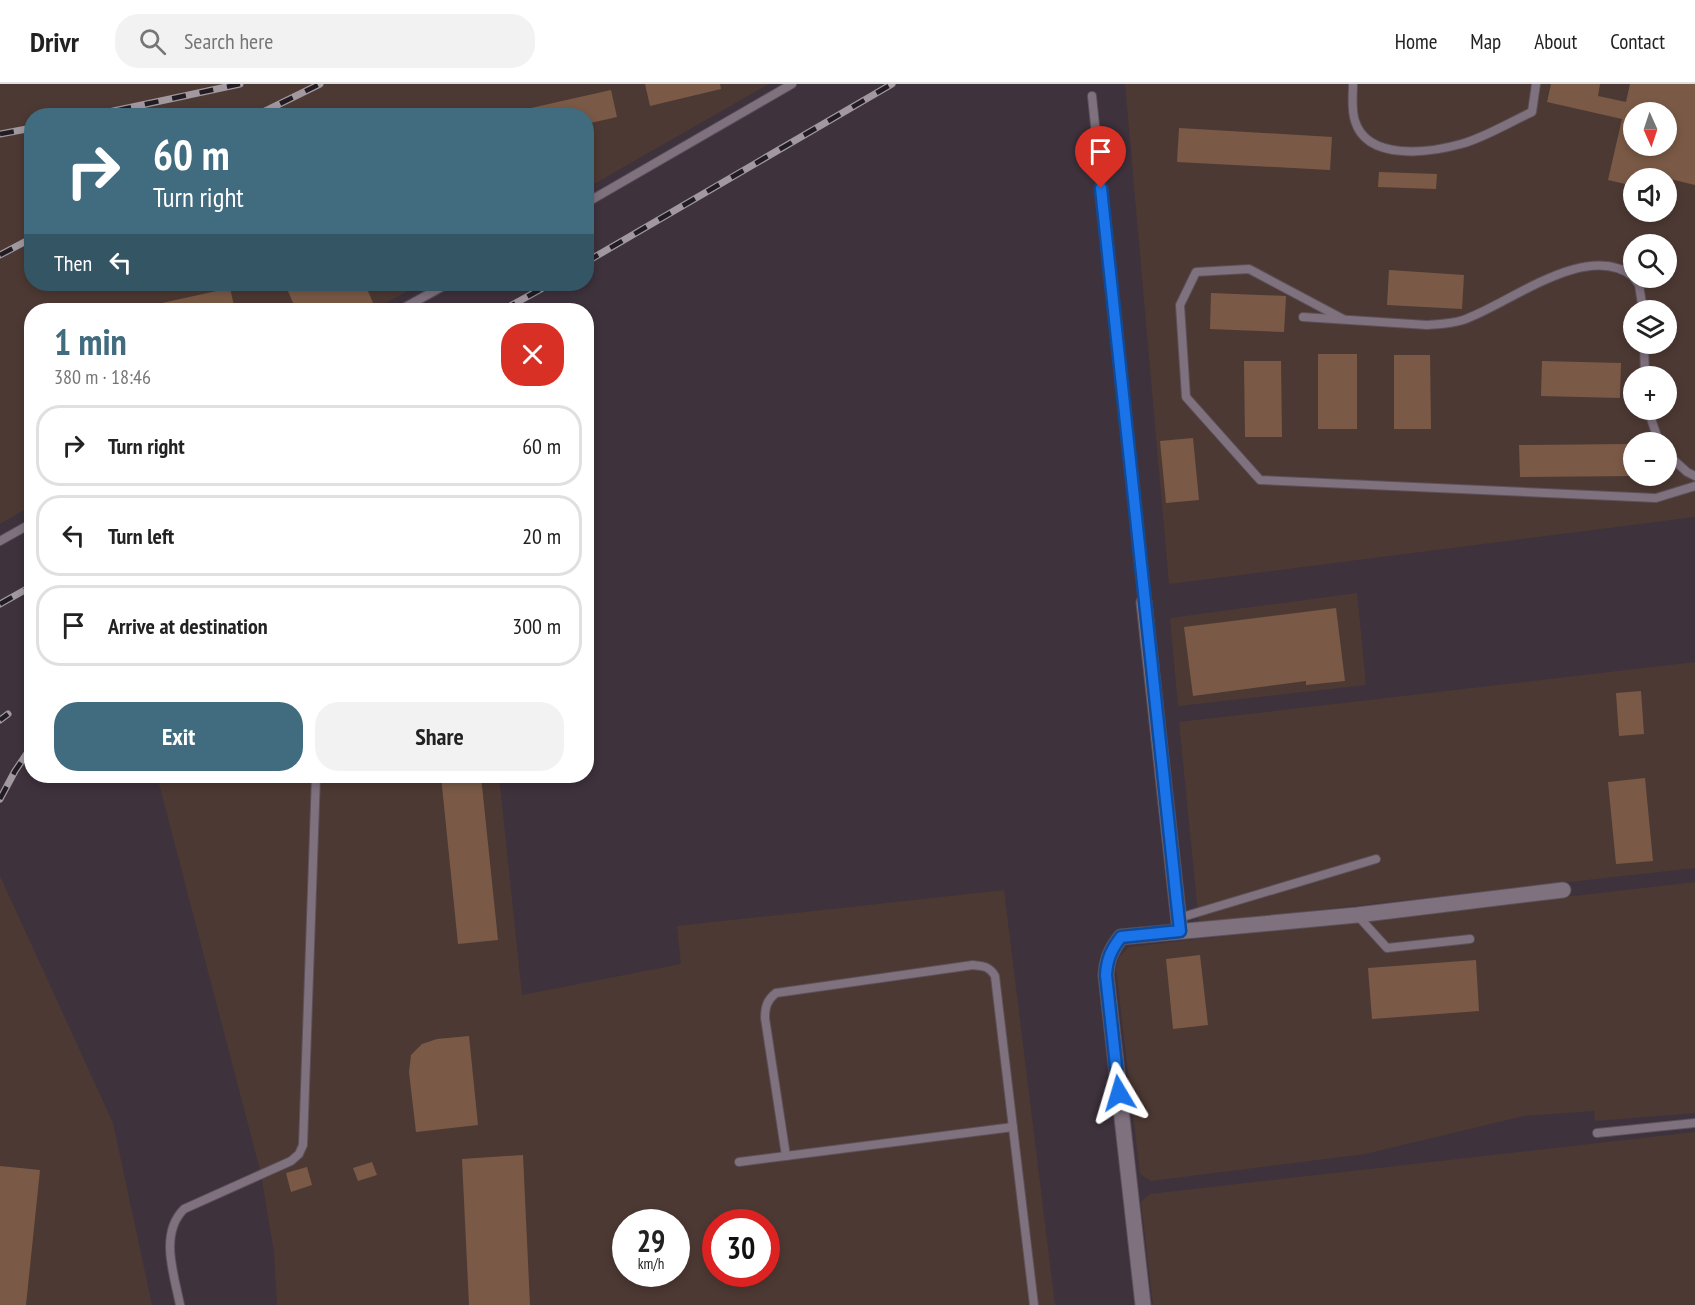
<!DOCTYPE html>
<html lang="en">
<head>
<meta charset="utf-8">
<style>
	:root { --surface:#fff; --page:#f2f2f2; --text:#222; --muted:#767676; --line:#e0e0e0; --accent:#416b7e }
	body { margin:0; font-family:"PT Sans Narrow",sans-serif; background:var(--page); color:var(--text); height:100vh; display:flex; flex-direction:column; font-size:22px; white-space:nowrap }
	* { box-sizing:border-box; margin:0 }
	p { font-size:20px; color:var(--muted) }
	.icon { flex:none; width:33px; height:33px; fill:none; stroke:currentColor; stroke-width:2; stroke-linecap:round; stroke-linejoin:round }
	.map { position:relative; flex:1; overflow:hidden }
	.side { position:absolute; left:24px; top:219px; width:570px; height:480px; display:flex; flex-direction:column; background:var(--surface); border-radius:24px; box-shadow:0 3px 9px #0003 }
	.side>* { flex:none }
	.hud { position:absolute; left:24px; top:24px; width:570px; height:183px; border-radius:24px; box-shadow:0 3px 9px #0003; background:#416b7e; color:#fff; overflow:hidden }
	.needle { width:39px; rotate:177deg }
	.buttons { position:absolute; left:1623px; top:18px; display:grid; gap:12px }
	.buttons a { display:grid; place-items:center; width:54px; height:54px; border-radius:50%; background:var(--surface); box-shadow:0 3px 9px #0003; font-size:30px }
	.speed { position:absolute; left:612px; top:1125px; display:flex; gap:12px; font-size:30px; font-weight:700; text-align:center }
	.speed>* { display:grid; place-content:center; width:78px; height:78px; border-radius:50%; background:var(--surface); box-shadow:0 3px 9px #0003; line-height:1 }
	.speed small { font-size:15px; font-weight:400 }
	.speed .limit { border:9px solid #d22; background:#fff; color:#111 }
	.pin { position:absolute; display:grid; place-items:center; width:51px; height:51px; color:#fff; margin:-62px -26px; border-radius:50% 50% 50% 0; rotate:-45deg; box-shadow:0 0 6px #0007 }
	.pin .icon { rotate:45deg }
	.me { position:absolute; width:66px; margin:-33px; rotate:353deg; stroke-linejoin:round; filter:drop-shadow(0 0 4px #0008) }
	.turn { display:flex; align-items:center; gap:21px; height:126px; padding:0 30px; font-size:27px }
	.turn .icon { width:78px; height:78px; stroke-width:2.5 }
	.turn b { display:block; font-size:42px; line-height:51px }
	.then { display:flex; align-items:center; height:57px; padding:0 30px; background:#0003; gap:12px; font-size:22px }
	.round { display:grid; place-items:center; flex:none; width:63px; height:63px; border-radius:24px; background:var(--page) }
	.headline { display:flex; align-items:center; justify-content:space-between; height:102px; padding:0 30px }
	h1 { font-size:36px; font-weight:700; line-height:45px; color:var(--accent) }
	.cta { display:flex; gap:12px; margin-top:auto; padding:12px 30px }
	.cta a { flex:1; height:69px; border-radius:24px; background:var(--accent); color:#fff; font-size:24px; font-weight:700; line-height:69px; text-align:center }
	.cta a+a { background:var(--page); color:var(--text) }
	ul { padding:0; list-style:none }
	li { display:flex; align-items:center; gap:18px; height:81px; margin:0 12px 9px; padding:0 18px; border:3px solid var(--line); border-radius:24px }
	li div { flex:1 }
	li b { display:block; font-size:22px }
	li em { font-style:normal }
	header { display:flex; align-items:center; gap:36px; box-sizing:border-box; height:84px; padding:0 30px; background:var(--surface); border-bottom:2px solid var(--line) }
	header strong { font-size:28px }
	nav { display:flex; gap:33px; margin-inline-start:auto; font-size:21px }
	.search { width:420px; height:54px; background:var(--page); display:flex; align-items:center; gap:15px; box-sizing:border-box; padding:0 21px; border-radius:24px; color:var(--muted); font-size:22px }
	.map>svg:first-child { display:block }
	.industrial { fill:#4d3933; fill-rule:evenodd }
	.building { fill:#7a5a46; fill-rule:evenodd }
	.lines { fill:none; stroke-linecap:round; stroke-linejoin:round }
	.lane-casing { stroke:#5b515a; stroke-width:10 }
	.street-casing { stroke:#5b515a; stroke-width:17 }
	.lane { stroke:#7f717e; stroke-width:8 }
	.street { stroke:#7f717e; stroke-width:15 }
	.rail-casing { stroke:#a198a0; stroke-width:7 }
	.rail { stroke:#211c21; stroke-width:4.5; stroke-dasharray:14; stroke-linecap:butt }
	.route-casing { stroke:#114b97; stroke-width:15 }
	.route { stroke:#1a73e8; stroke-width:10 }
</style>
</head>
<body>
<header>
<strong>Drivr</strong>
<div class="search"><svg class="icon" aria-label="search" viewBox="0 0 24 24"><circle cx="10" cy="10" r="6"/><path d="M15 15l6 6"/></svg>Search here</div>
<nav><a>Home</a><a>Map</a><a>About</a><a>Contact</a></nav>
</header>
<div class="map">
<svg width="1695" height="1221" viewBox="0 0 1695 1221">
	<rect width="100%" height="100%" fill="#3e323d"/>
	<g class="industrial">
		<path d="M 0,0 L 769,0 L 587,104 L 586,32 L 32,32 L 32,200 L 420,200 L 373,226 L 32,226 L 31,422 L 0,440 Z"/>
		<path d="M 1125,0 L 1695,0 L 1695,433 L 1169,500 ZM 1634,28 L 1666,28 L 1666,62 L 1634,62 ZM 1634,94 L 1666,94 L 1666,128 L 1634,128 ZM 1634,160 L 1666,160 L 1666,194 L 1634,194 ZM 1634,226 L 1666,226 L 1666,260 L 1634,260 ZM 1634,292 L 1666,292 L 1666,326 L 1634,326 ZM 1634,358 L 1666,358 L 1666,392 L 1634,392 Z"/>
		<path d="M 1357,509 L 1366,601 L 1178,622 L 1170,534 Z"/>
		<path d="M 1695,578 L 1695,784 L 1199,839 L 1179,638 Z"/>
		<path d="M 157,692 L 499,692 L 522,911 L 681,880 L 677,842 L 1004,806 L 1055,1221 L 277,1221 L 274,1168 L 261,1090 ZM 626,1138 L 676,1138 L 676,1190 L 626,1190 ZM 716,1138 L 766,1138 L 766,1190 L 716,1190 Z"/>
		<path d="M 0,792 L 113,1039 L 152,1221 L 0,1221 Z"/>
		<path d="M 1695,798 L 1695,1029 L 1595,1037 L 1594,1027 L 1524,1032 L 1365,1070 L 1151,1097 L 1140,1090 L 1116,885 L 1119,873 L 1129,863 Z"/>
		<path d="M 1695,1048 L 1695,1221 L 1153,1221 L 1141,1118 L 1150,1110 Z"/>
	</g>
	<g class="building">
		<path d="M 645,0 L 720,0 L 721,5 L 650,22 Z"/>
		<path d="M 1551,0 L 1600,0 L 1598,12 L 1626,18 L 1630,0 L 1695,0 L 1695,101 L 1666,94 L 1634,94 L 1634,102 L 1608,96 L 1622,35 L 1547,18 ZM 1634,28 L 1666,28 L 1666,62 L 1634,62 Z"/>
		<path d="M 611,6 L 617,33 L 586,40 L 586,32 L 522,32 L 522,26 Z"/>
		<path d="M 1179,44 L 1332,53 L 1330,86 L 1177,78 Z"/>
		<path d="M 1379,88 L 1437,90 L 1436,105 L 1378,103 Z"/>
		<path d="M 1389,186 L 1464,191 L 1462,225 L 1387,221 Z"/>
		<path d="M 285,200 L 365,200 L 373,219 L 355,226 L 296,226 Z"/>
		<path d="M 230,204 L 235,226 L 154,226 L 153,221 Z"/>
		<path d="M 1211,209 L 1286,212 L 1284,248 L 1210,245 Z"/>
		<rect x="1318" y="270" width="39" height="75"/>
		<path d="M 1394,271 L 1430,271 L 1431,345 L 1394,345 Z"/>
		<path d="M 1244,277 L 1281,277 L 1282,353 L 1245,353 Z"/>
		<path d="M 1542,277 L 1621,279 L 1620,314 L 1541,312 Z"/>
		<path d="M 1193,354 L 1199,416 L 1166,419 L 1160,357 Z"/>
		<path d="M 1634,360 L 1634,392 L 1520,393 L 1519,361 Z"/>
		<path d="M 1336,524 L 1345,597 L 1306,601 L 1306,597 L 1193,612 L 1184,543 Z"/>
		<path d="M 1641,607 L 1644,650 L 1619,652 L 1616,609 Z"/>
		<path d="M 441,692 L 481,692 L 498,856 L 458,860 Z"/>
		<path d="M 1645,694 L 1653,777 L 1616,780 L 1608,698 Z"/>
		<path d="M 1200,871 L 1208,941 L 1173,945 L 1166,875 Z"/>
		<path d="M 1476,876 L 1479,927 L 1372,935 L 1368,884 Z"/>
		<path d="M 469,952 L 478,1041 L 416,1048 L 409,988 L 411,971 L 422,960 L 437,955 Z"/>
		<path d="M 523,1071 L 530,1221 L 469,1221 L 462,1075 Z"/>
		<path d="M 372,1078 L 377,1091 L 358,1097 L 353,1084 Z"/>
		<path d="M 0,1082 L 40,1086 L 26,1221 L 0,1221 Z"/>
		<path d="M 307,1083 L 312,1101 L 291,1108 L 286,1089 Z"/>
	</g>
	<g class="lines">
		<defs>
			<g id="lane">
				<path d="M 1353,0 C 1353,12 1351,25 1355,37 C 1367,77 1429,69 1461,60 C 1484,54 1510,38 1532,28 L 1536,0"/>
				<path d="M 1092,12 L 1144,518"/>
				<path d="M 586,119 L 792,0"/>
				<path d="M 1634,194 L 1639,201 L 1643,226"/>
				<path d="M 400,226 L 447,200"/>
				<path d="M 1303,233 L 1427,241 C 1439,240 1451,240 1463,236 C 1508,221 1587,155 1634,193"/>
				<path d="M 1343,235 L 1249,185 L 1196,188 L 1180,221 L 1186,313 L 1260,396 L 1656,414 L 1695,402"/>
				<path d="M 1644,260 L 1645,292"/>
				<path d="M 1648,326 L 1659,358"/>
				<path d="M 1666,369 L 1687,388 L 1695,392"/>
				<path d="M 0,457 L 32,439"/>
				<path d="M 1357,831 L 1387,864 L 1470,855"/>
				<path d="M 1179,834 L 1376,775"/>
				<path d="M 1597,1049 L 1695,1039"/>
				<path d="M 786,1072 L 765,934 C 765,923 767,916 776,909 L 973,881 C 983,882 989,882 995,892 L 1034,1221"/>
				<path d="M 739,1078 L 1013,1043"/>
				<path d="M 180,1221 C 174,1190 159,1150 184,1125 L 291,1077 L 299,1070 L 303,1061 L 316,692"/>
			</g>
			<g id="street">
				<path d="M 1144,518 L 1180,847"/>
				<path d="M 1143,1221 L 1106,891 C 1107,875 1111,866 1121,853 L 1357,831 L 1563,806"/>
			</g>
		</defs>
		<use href="#lane" class="lane-casing"/>
		<use href="#street" class="street-casing"/>
		<use href="#lane" class="lane"/>
		<use href="#street" class="street"/>
		<defs>
			<g id="rail">
				<path d="M 90,32 L 240,0"/>
				<path d="M 255,32 L 320,0"/>
				<path d="M 0,50 L 32,44"/>
				<path d="M 0,171 L 32,154"/>
				<path d="M 586,178 L 892,0"/>
				<path d="M 503,226 L 550,200"/>
				<path d="M 0,520 L 32,502"/>
				<path d="M 0,636 L 8,630"/>
				<path d="M 0,715 L 15,687 L 32,662"/>
			</g>
		</defs>
		<use href="#rail" class="rail-casing"/>
		<use href="#rail" class="rail"/>
	</g>
	<g class="lines">
		<defs>
			<path id="route" d="M 1101,104 L 1180,847 L 1121,853 C 1111,866 1107,875 1106,891 L 1119,1009"/>
		</defs>
		<use href="#route" class="route-casing"/>
		<use href="#route" class="route"/>
	</g>
</svg>
<div class="buttons">
<a><svg class="needle" viewBox="-14 -14 28 28"><path d="M0-13l5 13h-10z" fill="#e53935"/><path d="M0 13l5-13h-10z" fill="#767676"/></svg></a>
<a><svg class="icon" aria-label="sound" viewBox="0 0 24 24"><path d="M4 9h4l5-4v14l-5-4H4zM17 9q2 3 0 6"/></svg></a>
<a><svg class="icon" aria-label="search" viewBox="0 0 24 24"><circle cx="10" cy="10" r="6"/><path d="M15 15l6 6"/></svg></a>
<a><svg class="icon" aria-label="layers" viewBox="0 0 24 24"><path d="M12 4l9 5-9 5-9-5zM3 14l9 5 9-5"/></svg></a>
<a>+</a>
<a>−</a>
</div>
<div class="speed"><div>29<small>km/h</small></div><div class="limit">30</div></div>
<div class="pin" style="left:1101px;top:104px;background:#d93025"><svg class="icon" aria-label="arrive" viewBox="0 0 24 24"><path d="M6 21V4h12l-3 4 3 4H6"/></svg></div>
<svg class="me" style="left:1119px;top:1009px" viewBox="-20 -20 40 40"><path d="M0-17L14 15 0 8-14 15z" fill="#1a73e8" stroke="#fff" stroke-width="4"/></svg>
<div class="hud">
<div class="turn"><svg class="icon" aria-label="right" viewBox="0 0 24 24"><path d="M7 20v-9h11M14 6l5 5-5 5"/></svg><div><b>60 m</b>Turn right</div></div>
<div class="then">Then<svg class="icon" aria-label="left" viewBox="0 0 24 24"><path d="M17 20v-9H6M10 6l-5 5 5 5"/></svg></div>
</div>
<section class="side">
<div class="headline"><div><h1>1 min</h1><p>380 m · 18:46</p></div><a class="round" style="background:#d93025;color:#fff"><svg class="icon" aria-label="close" viewBox="0 0 24 24"><path d="M6 6l12 12M18 6L6 18"/></svg></a></div>
<ul>
<li><svg class="icon" aria-label="right" viewBox="0 0 24 24"><path d="M7 20v-9h11M14 6l5 5-5 5"/></svg><div><b>Turn right</b></div><em>60 m</em></li>
<li><svg class="icon" aria-label="left" viewBox="0 0 24 24"><path d="M17 20v-9H6M10 6l-5 5 5 5"/></svg><div><b>Turn left</b></div><em>20 m</em></li>
<li><svg class="icon" aria-label="arrive" viewBox="0 0 24 24"><path d="M6 21V4h12l-3 4 3 4H6"/></svg><div><b>Arrive at destination</b></div><em>300 m</em></li>
</ul>
<div class="cta"><a>Exit</a><a>Share</a></div>
</section>
</div>
</body>
</html>
